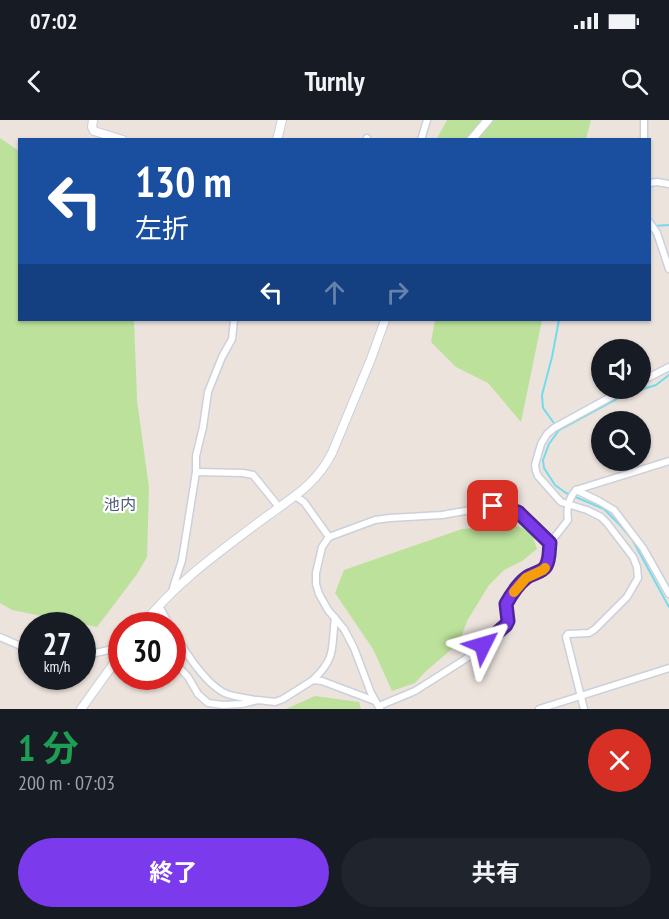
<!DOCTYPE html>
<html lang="ja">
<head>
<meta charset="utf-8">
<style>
	:root { --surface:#171b24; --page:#20242c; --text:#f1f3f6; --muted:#9ea1a6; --accent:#7c3aed }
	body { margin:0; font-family:"PT Sans Narrow","Noto Sans JP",sans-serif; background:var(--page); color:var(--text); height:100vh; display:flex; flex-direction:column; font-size:22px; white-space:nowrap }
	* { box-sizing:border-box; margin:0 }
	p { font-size:20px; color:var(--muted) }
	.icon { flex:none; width:33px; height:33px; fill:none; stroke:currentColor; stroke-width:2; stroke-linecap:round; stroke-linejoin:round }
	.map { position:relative; height:589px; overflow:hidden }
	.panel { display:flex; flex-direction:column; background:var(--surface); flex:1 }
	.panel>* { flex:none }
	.hud { position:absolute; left:18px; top:18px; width:633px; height:183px; border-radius:0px; box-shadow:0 2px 4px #0004; background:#1a4fa0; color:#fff; overflow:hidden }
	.fabs { position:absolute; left:591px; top:219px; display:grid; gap:12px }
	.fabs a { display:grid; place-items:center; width:60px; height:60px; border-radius:50%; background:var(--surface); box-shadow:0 2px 4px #0004; font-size:30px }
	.speed { position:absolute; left:18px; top:492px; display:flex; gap:12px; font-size:30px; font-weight:700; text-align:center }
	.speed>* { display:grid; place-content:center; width:78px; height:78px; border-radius:50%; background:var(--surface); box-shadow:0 2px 4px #0004; line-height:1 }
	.speed small { font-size:15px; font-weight:400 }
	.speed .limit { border:9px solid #d22; background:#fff; color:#111 }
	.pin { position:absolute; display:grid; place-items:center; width:51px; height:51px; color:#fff; margin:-26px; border-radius:12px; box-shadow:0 3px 9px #0006 }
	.me { position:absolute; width:66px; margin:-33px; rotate:50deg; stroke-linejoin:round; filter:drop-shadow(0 0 4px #0008) }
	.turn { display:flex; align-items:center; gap:21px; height:126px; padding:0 18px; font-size:27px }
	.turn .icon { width:78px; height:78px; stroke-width:2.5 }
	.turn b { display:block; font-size:42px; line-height:51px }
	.lanes { display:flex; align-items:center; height:57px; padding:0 18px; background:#0003; justify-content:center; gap:30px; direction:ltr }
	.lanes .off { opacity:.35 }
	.round { display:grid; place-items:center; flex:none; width:63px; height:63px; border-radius:32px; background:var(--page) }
	.headline { display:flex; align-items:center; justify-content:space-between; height:102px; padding:0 18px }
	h1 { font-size:36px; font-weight:700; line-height:45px; color:#1e9e55 }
	.primary-button { display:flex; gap:12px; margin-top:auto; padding:12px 18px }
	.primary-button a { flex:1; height:69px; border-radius:36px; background:var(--accent); color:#fff; font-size:24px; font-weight:700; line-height:69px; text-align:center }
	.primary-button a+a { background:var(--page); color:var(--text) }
	.status { display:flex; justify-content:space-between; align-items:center; height:42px; padding:0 30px; background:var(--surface); direction:ltr }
	.status svg { height:16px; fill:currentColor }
	header { display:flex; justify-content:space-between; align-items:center; height:78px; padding:0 18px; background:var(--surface); font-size:27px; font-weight:700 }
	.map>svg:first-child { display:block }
	.green { fill:#bce19b }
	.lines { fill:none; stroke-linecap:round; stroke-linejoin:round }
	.stream { stroke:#73dceb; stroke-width:2 }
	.minor-casing { stroke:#cbd0dc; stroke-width:9 }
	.tertiary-casing { stroke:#cbd0dc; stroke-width:10 }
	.minor { stroke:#fff; stroke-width:6 }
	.tertiary { stroke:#fff; stroke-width:8 }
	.route-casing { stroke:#51269a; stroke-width:15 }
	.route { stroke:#7c3aed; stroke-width:10 }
	.slow { stroke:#f59e0b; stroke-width:10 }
	.labels { text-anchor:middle; stroke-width:4.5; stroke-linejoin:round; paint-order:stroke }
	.neighbourhood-label { font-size:16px; fill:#4c5a7a; stroke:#fff }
</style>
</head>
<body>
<div class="status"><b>07:02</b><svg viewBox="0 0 49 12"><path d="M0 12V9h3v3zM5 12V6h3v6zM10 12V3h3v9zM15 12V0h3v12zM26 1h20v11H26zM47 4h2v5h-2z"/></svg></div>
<header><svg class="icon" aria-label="back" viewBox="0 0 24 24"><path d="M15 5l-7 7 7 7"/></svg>Turnly<svg class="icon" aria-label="search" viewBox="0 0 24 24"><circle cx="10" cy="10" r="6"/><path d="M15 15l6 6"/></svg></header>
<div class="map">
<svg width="669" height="589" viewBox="0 0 669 589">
	<rect width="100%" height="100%" fill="#ece3dd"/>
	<g class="green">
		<path d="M 447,0 L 591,0 L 586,19 L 436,20 Z"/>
		<path d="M 0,18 L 19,31 L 20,200 L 134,200 L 137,280 L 149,368 L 147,437 L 137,454 L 97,507 L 12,490 L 0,483 Z"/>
		<path d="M 435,200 L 542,200 L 521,302 L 488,263 L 456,247 L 431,222 Z"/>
		<path d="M 515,405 L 531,412 L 537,429 L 522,441 L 504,450 L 489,465 L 467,501 L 459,523 L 425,552 L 415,563 L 392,571 L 373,529 L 335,473 L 344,450 L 462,409 Z"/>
		<path d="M 315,576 L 359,582 L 361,589 L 286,589 Z"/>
	</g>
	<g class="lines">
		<g class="stream">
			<path d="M 654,106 L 669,105"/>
			<path d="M 669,255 L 656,265 L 624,275 L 559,310 L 549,324 L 543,340 L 544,348 L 555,365 L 566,373 L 604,389 L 619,404 L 632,419 L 669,487"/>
			<path d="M 556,306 L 543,288 L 542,275 L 552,237 L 559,200"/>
		</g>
		<defs>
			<g id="minor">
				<path d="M 367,20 L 367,18"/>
				<path d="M 421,20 L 427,0"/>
				<path d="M 644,20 L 644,0"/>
				<path d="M 650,63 L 657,62 L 669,64"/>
				<path d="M 650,103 L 657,113 L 669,149"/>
				<path d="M 640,262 L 669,247"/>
				<path d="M 196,352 L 243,353 L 253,355 L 279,387"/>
				<path d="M 576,370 L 599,381 L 614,390 L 643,428 L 669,474"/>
				<path d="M 295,376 L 304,382 L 329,417"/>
				<path d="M 172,473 C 174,462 179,451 182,440 L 196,352 L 196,336 L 203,307 L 208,272 L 222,237 L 232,219 L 234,200"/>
				<path d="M 159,486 L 170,506"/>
				<path d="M 172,510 C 183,528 206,566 227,574 C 236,577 246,578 255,580"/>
				<path d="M 0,517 L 32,531"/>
				<path d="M 82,536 L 122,527"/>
				<path d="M 172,540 L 188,557 L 198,574 L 208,583 L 223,585 L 242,584 L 258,580 L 275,582 L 283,579 L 313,560 L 322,561 L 375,581"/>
				<path d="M 313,560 C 337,537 331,528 335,498"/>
				<path d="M 379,586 L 415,571 L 467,538 L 506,505 L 508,501 L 505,486 L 507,481 L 523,461 L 530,455 L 543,450 L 545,448 L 547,444 L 550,423 L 568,400 C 566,388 568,379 576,370 L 669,341"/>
				<path d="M 380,589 L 371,573 L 354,528 L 344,509 L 328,490 L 319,474 L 316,464 L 316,453 L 322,427 L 329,417 L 375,400 L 390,398 L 442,395 L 493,386 L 503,387 L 518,392 L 550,423"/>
				<path d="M 539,589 L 669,548"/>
				<path d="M 584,589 L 566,517 L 568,514 L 589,513 L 595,509 L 627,477 L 638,458 L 637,447 L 633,437 L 607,403 L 601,397 L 587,390 L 561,382 L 538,356 L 536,351 L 535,345 L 541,324 L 547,314 L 554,308 L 627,268"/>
			</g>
			<g id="tertiary">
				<path d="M 93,0 L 92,7 L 94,11 L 123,20"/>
				<path d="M 277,20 L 282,0"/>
				<path d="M 471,20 L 488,0"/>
				<path d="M 142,506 C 174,464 218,433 259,402 C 288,380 315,367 332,333 L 371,239 L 385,200"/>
				<path d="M 81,589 L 122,532"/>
			</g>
		</defs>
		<use href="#minor" class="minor-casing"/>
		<use href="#tertiary" class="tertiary-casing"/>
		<use href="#minor" class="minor"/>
		<use href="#tertiary" class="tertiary"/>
	</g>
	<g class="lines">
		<defs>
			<path id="route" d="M 483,525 L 506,505 L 508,501 L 506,484 C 511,475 518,464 526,458 C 532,453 542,453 546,446 C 550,439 549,430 550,423 L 518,392 L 503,387 L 493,386"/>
		</defs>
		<use href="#route" class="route-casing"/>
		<use href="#route" class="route"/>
		<path class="slow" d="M 514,472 L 526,458 L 543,450 L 545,448"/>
	</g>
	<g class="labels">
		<g class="neighbourhood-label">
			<text x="120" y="390">池内</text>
		</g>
	</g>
</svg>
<div class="fabs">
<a><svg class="icon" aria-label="sound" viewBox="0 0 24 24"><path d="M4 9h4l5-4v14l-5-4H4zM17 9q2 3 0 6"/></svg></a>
<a><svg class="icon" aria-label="search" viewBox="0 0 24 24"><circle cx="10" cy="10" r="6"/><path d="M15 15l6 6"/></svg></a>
</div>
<div class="speed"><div>27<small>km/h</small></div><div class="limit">30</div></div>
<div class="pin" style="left:493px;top:386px;background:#d93025"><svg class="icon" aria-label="arrive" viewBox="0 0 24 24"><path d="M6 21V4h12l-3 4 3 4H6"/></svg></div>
<svg class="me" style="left:483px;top:525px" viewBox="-20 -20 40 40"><path d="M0-17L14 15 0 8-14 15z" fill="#7c3aed" stroke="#fff" stroke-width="4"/></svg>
<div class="hud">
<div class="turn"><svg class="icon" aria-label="left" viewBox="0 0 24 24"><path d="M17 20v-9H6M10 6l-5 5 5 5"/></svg><div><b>130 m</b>左折</div></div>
<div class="lanes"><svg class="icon" aria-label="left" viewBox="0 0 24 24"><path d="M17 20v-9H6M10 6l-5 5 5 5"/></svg><svg class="icon off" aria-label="ahead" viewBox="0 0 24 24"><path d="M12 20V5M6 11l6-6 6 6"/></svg><svg class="icon off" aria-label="right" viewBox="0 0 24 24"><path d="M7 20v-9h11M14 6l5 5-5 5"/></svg></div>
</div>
</div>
<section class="panel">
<div class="headline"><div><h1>1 分</h1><p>200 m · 07:03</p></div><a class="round" style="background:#d93025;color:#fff"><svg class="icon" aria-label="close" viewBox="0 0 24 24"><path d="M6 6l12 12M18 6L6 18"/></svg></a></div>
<div class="primary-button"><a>終了</a><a>共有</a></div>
</section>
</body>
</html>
